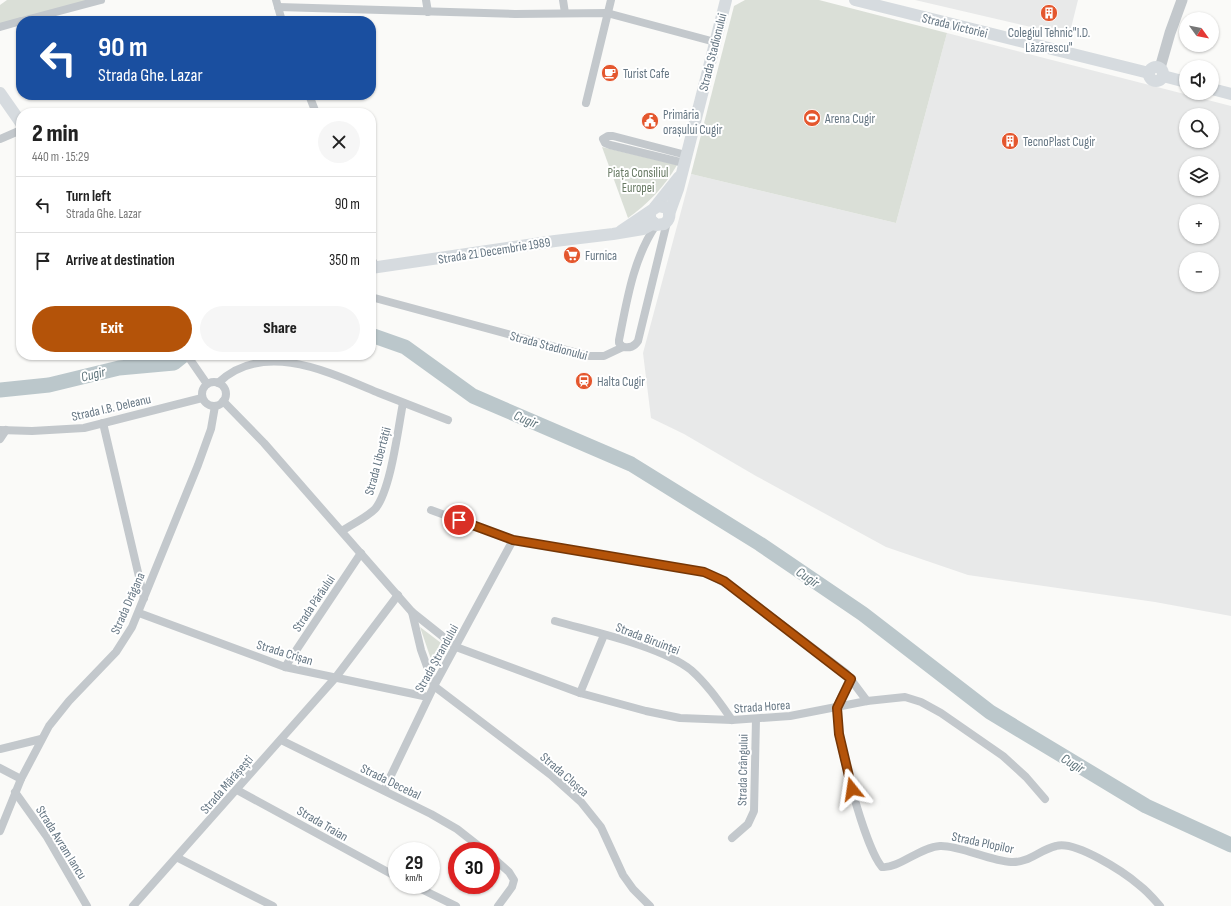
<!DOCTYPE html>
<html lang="en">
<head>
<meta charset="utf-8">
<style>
	:root { --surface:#fff; --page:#f6f6f6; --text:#222; --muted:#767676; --line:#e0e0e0; --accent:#b45309 }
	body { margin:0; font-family:"Sofia Sans Condensed",sans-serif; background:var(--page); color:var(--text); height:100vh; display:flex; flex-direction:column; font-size:15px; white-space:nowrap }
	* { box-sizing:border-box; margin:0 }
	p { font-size:13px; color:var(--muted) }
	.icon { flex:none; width:22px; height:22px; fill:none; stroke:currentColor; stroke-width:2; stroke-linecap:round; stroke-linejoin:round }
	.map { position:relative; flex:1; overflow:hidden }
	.panel { position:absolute; left:16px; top:108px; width:360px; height:252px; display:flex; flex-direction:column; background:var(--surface); border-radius:16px; box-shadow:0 1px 3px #0004 }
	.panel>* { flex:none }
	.hud { position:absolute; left:16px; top:16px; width:360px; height:84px; border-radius:16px; box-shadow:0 1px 3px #0004; background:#1a4fa0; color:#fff; overflow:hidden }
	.needle { width:26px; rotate:123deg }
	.fabs { position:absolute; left:1179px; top:12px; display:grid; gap:8px }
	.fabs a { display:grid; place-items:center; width:40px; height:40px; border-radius:50%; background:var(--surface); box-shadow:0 1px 3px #0004; font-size:20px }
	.speed { position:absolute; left:388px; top:842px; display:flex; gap:8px; font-size:20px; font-weight:700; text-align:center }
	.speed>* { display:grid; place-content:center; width:52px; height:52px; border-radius:50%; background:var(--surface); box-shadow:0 1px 3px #0004; line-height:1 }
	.speed small { font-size:10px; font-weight:400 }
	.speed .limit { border:6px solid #d22; background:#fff; color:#111 }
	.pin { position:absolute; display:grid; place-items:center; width:34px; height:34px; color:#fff; margin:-17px; border:2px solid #fff; border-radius:50%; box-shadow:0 1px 4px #0007 }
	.me { position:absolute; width:44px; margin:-22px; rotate:345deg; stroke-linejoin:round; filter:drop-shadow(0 0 3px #0008) }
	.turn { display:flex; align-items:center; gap:14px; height:84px; padding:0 16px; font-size:18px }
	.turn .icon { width:52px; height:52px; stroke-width:2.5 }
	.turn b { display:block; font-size:28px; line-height:34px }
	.round { display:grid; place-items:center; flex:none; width:42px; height:42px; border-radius:21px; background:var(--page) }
	.head { display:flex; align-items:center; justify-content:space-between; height:68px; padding:0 16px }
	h1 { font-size:24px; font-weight:800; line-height:30px }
	.cta { display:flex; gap:8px; margin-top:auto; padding:8px 16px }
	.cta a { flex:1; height:46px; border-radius:24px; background:var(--accent); color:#fff; font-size:16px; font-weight:800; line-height:46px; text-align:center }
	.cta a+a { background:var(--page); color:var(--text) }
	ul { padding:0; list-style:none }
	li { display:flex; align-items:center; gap:12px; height:56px; padding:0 16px; border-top:1px solid var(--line) }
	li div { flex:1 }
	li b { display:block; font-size:15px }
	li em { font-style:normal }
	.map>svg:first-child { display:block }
	.built { fill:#e8e9e9; fill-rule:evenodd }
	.green { fill:#dadfd7 }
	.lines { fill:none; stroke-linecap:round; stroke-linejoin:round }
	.river { stroke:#bbc7cb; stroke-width:15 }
	.minor { stroke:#c3c8cc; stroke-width:8 }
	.tertiary { stroke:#c3c8cc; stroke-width:11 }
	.secondary { stroke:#d6dbdf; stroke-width:12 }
	.route-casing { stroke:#753606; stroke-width:10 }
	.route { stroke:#b45309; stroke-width:7 }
	.labels { text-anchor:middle; stroke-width:4; stroke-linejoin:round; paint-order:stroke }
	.street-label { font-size:13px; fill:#657683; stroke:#fff }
	.poi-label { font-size:13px; fill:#657683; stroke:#fff; text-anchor:start }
	.park-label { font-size:13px; fill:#687a64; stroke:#fff }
	.water-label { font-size:14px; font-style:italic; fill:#60757c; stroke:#fff }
</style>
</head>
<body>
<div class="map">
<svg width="1231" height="906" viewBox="0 0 1231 906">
	<rect width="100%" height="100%" fill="#fafaf8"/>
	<g class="built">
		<path d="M 915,0 L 1078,0 L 1069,36 Z"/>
		<path d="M 947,33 L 1231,106 L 1231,616 L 1155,602 L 968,575 L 886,547 L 756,476 L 684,434 L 651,418 L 643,353 L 691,174 L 896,223 ZM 1186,115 L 1212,115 L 1212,141 L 1186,141 ZM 1186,163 L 1212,163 L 1212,189 L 1186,189 ZM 1186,211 L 1212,211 L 1212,237 L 1186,237 ZM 1186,259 L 1212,259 L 1212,285 L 1186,285 Z"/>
	</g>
	<g class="green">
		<path d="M 7,0 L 91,0 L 0,24 L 0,5 Z"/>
		<path d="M 745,0 L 819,0 L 947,33 L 896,223 L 691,174 L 734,6 Z"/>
		<path d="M 602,147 L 677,165 C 665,186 648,204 628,218 Z"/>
		<path d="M 420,627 L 449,649 L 435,671 Z"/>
	</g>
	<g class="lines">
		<g class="river">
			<path d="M 371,335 L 405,347 L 473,396 L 631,464 L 760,544 L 863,614 L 990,712 L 1146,806 L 1231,845"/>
			<path d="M 0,390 L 49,385 L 119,368 L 174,363 L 184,355"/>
		</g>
		<g class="minor">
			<path d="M 276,0 L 282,21"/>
			<path d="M 426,0 L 428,12"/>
			<path d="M 563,0 L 565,13"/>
			<path d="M 278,7 L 515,14 L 607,13 L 715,42"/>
			<path d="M 22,21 L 101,0"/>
			<path d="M 0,27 L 21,21"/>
			<path d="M 309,95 L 316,113"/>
			<path d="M 586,103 L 611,0"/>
			<path d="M 0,139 L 21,130"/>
			<path d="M 684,163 L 610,145 L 605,143 L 603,139 L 608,136 L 613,136 L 686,155"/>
			<path d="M 371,257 L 375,267"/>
			<path d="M 371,297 L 589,356 L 604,356 L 623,347"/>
			<path d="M 623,347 C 630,348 634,347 638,341 L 667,222"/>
			<path d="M 623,347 L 619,343 L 619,340 C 627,300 633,259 656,225"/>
			<path d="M 187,355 L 207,384"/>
			<circle cx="214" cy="394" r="12"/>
			<path d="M 218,383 C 264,339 331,373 379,393 C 402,402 425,411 448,420"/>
			<path d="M 223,401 L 264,443 L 412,612 L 456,647 L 580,693 L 646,711 L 680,718 L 732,720 L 790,716 L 867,701 L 905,697 L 921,702 L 941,713 L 1003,756 L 1026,777 L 1045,799"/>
			<path d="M 103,423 L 144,598"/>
			<path d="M 0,430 L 32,431 L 84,428 L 202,398"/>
			<path d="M 0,439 L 6,430"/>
			<path d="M 431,510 L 513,540 L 704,572 L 732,587 L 846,673 L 867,701"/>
			<path d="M 342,531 C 352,524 366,518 375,509 C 391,490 398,428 403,403"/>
			<path d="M 412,612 L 421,650 L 434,686 L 551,775 L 581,802 L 601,827 L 623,875 L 633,889 L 650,906"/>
			<path d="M 139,613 L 285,667 L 428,697"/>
			<path d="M 555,621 C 593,632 661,646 691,670 C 707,684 720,703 732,720"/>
			<path d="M 285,667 L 361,553"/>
			<path d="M 851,679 C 847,688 838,700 837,709 C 835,736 865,848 882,867 C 898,869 920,847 940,846 C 959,845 990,861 1011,862 C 1029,863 1039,850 1056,846 C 1075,840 1124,872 1139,885 C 1147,891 1154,899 1160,906"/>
			<path d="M 580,693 L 604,635"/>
			<path d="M 281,740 L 431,814 L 457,829 L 485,851"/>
			<path d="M 0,749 L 41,739"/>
			<path d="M 0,768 L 21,779"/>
			<path d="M 237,790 L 397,877"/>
			<path d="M 384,790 L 434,686 L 513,540"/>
			<path d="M 15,792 L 47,837 L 87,906"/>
			<path d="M 0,831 L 21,779 L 49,726 L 69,701 L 116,652 L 132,627 L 198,465 L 211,429 L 215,406"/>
			<path d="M 732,838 L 748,824 L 754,811 L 756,719"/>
			<path d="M 491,856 L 509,872 L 514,880 L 512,887 L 498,906"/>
			<path d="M 178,858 L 273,906"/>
			<path d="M 413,885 L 456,906"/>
			<path d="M 133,906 L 336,677 L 398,595"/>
		</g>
		<path class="tertiary" d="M 1160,68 L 1170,33 L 1182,0"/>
		<g class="secondary">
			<path d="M 855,0 L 1149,73"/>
			<circle cx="1156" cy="74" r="7"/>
			<path d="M 1163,76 L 1186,82"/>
			<path d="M 1212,89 L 1231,94"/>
			<path d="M 0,93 L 21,123"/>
			<path d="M 655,207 L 679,177"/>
			<path d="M 669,214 L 678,189 L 726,0"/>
			<path d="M 621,231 L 658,206 L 667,208 C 671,214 670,220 664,224 L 656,225 L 650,219 L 650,212"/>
			<path d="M 371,268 L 555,241 L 613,234 L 643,229 L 654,223"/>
		</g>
	</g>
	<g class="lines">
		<defs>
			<path id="route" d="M 459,520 L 513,540 L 704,572 L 724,581 L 851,679 L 837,708 L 839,734 L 852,789"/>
		</defs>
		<use href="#route" class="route-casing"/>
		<use href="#route" class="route"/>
	</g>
	<defs>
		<symbol id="building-disc" viewBox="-11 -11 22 22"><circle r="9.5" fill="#e4572e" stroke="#fff"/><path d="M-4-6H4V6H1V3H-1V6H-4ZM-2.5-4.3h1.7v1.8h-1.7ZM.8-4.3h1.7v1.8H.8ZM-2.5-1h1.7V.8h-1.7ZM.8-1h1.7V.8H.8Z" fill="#fff"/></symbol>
		<symbol id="cafe-disc" viewBox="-11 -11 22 22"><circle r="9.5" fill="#e4572e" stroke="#fff"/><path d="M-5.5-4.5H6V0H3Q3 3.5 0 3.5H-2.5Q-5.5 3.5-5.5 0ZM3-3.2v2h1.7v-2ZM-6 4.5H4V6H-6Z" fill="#fff"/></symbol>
		<symbol id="stadium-disc" viewBox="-11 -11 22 22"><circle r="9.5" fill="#e4572e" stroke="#fff"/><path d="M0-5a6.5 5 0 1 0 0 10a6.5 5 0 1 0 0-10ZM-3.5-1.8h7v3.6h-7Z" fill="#fff"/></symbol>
		<symbol id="civic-disc" viewBox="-11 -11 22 22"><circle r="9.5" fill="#e4572e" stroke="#fff"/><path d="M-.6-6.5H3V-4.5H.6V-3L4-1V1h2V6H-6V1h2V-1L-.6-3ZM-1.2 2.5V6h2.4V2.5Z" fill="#fff"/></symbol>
		<symbol id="supermarket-disc" viewBox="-11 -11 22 22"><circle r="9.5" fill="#e4572e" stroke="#fff"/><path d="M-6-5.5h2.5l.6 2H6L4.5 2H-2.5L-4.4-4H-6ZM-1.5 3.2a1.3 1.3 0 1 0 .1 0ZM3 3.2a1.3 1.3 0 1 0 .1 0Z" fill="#fff"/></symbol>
		<symbol id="station-disc" viewBox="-11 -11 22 22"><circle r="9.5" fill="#e4572e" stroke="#fff"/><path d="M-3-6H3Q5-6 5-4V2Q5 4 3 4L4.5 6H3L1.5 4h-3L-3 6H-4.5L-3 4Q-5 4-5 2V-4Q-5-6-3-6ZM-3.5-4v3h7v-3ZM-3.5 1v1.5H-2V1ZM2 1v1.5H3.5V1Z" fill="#fff"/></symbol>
	</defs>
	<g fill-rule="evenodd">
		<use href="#building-disc" x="1039" y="3" width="20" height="20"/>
		<use href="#cafe-disc" x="600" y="63" width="20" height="20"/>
		<use href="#stadium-disc" x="802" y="108" width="20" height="20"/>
		<use href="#civic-disc" x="640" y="111" width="20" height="20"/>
		<use href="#building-disc" x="1000" y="131" width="20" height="20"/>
		<use href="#supermarket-disc" x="562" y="245" width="20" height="20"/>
		<use href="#station-disc" x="574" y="371" width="20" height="20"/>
	</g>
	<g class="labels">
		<g class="street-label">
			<text transform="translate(955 25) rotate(14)" y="5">Strada Victoriei</text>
			<text transform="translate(712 52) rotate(-76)" y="5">Strada Stadionului</text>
			<text transform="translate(494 250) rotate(-9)" y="5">Strada 21 Decembrie 1989</text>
			<text transform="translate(549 345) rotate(15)" y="5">Strada Stadionului</text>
			<text transform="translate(111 407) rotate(-13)" y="5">Strada I.B. Deleanu</text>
			<text transform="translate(377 461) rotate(-75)" y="5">Strada Libertății</text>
			<text transform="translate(127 603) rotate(-66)" y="5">Strada Drăgana</text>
			<text transform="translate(313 603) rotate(-56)" y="5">Strada Pârâului</text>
			<text transform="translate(648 638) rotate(21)" y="5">Strada Biruinței</text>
			<text transform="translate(285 652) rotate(17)" y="5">Strada Crișan</text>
			<text transform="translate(436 658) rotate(-61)" y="5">Strada Ștrandului</text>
			<text transform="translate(762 706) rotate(-4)" y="5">Strada Horea</text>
			<text transform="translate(742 770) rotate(-89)" y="5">Strada Crângului</text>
			<text transform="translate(565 774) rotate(41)" y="5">Strada Cloșca</text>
			<text transform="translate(391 781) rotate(26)" y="5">Strada Decebal</text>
			<text transform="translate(226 784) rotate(-49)" y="5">Strada Mărășești</text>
			<text transform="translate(323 823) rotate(30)" y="5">Strada Traian</text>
			<text transform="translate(62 842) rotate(58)" y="5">Strada Avram Iancu</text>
			<text transform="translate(983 842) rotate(12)" y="5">Strada Plopilor</text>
		</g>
		<g class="poi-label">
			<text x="1049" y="37" text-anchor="middle">Colegiul Tehnic"I.D.<tspan x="1049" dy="15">Lăzărescu"</tspan></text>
			<text x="623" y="78">Turist Cafe</text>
			<text x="663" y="119">Primăria<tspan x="663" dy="15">orașului Cugir</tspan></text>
			<text x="825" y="123">Arena Cugir</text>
			<text x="1023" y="146">TecnoPlast Cugir</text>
			<text x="585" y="260">Furnica</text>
			<text x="597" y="386">Halta Cugir</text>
		</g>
		<g class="park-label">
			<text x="638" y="177">Piața Consiliul<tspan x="638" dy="15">Europei</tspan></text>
		</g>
		<g class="water-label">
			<text transform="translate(93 374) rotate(-14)" y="5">Cugir</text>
			<text transform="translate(526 419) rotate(23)" y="5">Cugir</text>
			<text transform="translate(808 577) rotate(34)" y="5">Cugir</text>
			<text transform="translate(1073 763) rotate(31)" y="5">Cugir</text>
		</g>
	</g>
</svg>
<div class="fabs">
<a><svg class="needle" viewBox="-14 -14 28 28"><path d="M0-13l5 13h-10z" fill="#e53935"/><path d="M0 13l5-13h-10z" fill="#767676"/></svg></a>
<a><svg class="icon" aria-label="sound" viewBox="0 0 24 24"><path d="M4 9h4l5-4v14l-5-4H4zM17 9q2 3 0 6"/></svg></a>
<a><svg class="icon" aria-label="search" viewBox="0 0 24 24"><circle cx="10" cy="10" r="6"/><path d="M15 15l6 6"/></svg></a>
<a><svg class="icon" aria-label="layers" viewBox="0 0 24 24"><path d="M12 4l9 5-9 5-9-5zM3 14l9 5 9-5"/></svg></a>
<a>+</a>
<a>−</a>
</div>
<div class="speed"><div>29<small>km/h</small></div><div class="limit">30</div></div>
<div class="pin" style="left:459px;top:520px;background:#d93025"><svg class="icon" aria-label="arrive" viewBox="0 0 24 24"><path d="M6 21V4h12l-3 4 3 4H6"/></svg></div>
<svg class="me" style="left:852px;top:789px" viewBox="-20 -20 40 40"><path d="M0-17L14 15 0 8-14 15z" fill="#b45309" stroke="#fff" stroke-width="4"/></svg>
<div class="hud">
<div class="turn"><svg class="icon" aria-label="left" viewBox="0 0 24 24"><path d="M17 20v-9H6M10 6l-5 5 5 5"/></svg><div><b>90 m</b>Strada Ghe. Lazar</div></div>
</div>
<section class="panel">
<div class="head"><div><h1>2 min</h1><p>440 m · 15:29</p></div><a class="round"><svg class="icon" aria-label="close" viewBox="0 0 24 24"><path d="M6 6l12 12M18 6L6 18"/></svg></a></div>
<ul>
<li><svg class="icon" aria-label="left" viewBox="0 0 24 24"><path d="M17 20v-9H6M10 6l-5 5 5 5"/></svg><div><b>Turn left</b><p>Strada Ghe. Lazar</p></div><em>90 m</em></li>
<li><svg class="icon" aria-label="arrive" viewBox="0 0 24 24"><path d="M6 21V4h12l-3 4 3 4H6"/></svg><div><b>Arrive at destination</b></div><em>350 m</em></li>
</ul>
<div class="cta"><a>Exit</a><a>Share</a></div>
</section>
</div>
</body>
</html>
